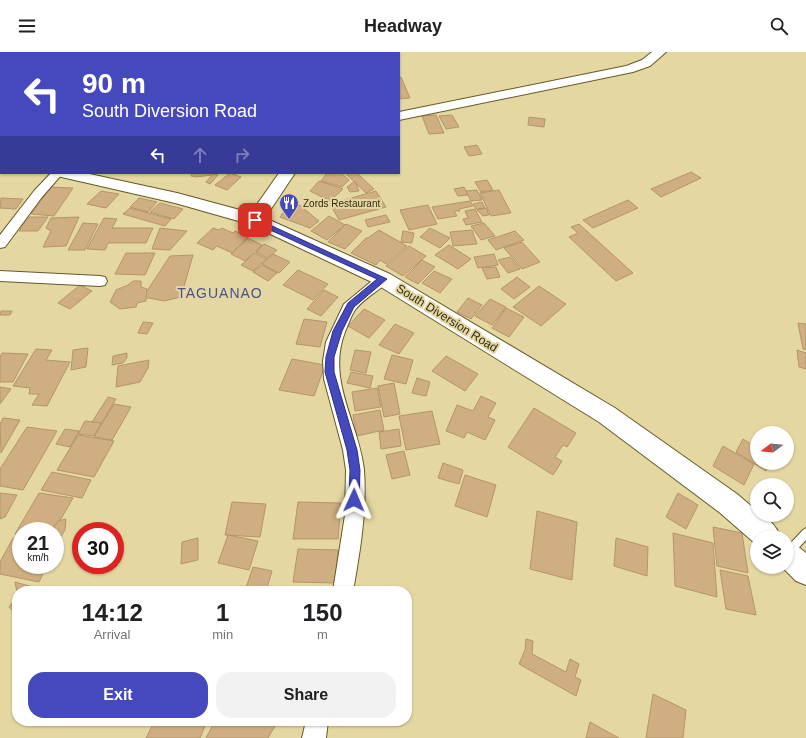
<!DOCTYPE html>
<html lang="en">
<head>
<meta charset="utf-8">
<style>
	:root { --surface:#fff; --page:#f2f2f2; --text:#202124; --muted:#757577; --accent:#4649be }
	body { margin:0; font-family:Helvetica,sans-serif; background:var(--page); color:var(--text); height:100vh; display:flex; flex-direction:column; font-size:15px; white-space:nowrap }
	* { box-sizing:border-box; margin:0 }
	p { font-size:13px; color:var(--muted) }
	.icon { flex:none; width:22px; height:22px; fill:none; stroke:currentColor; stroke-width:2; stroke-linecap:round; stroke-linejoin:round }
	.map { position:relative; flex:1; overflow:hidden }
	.drawer { position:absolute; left:12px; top:534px; width:400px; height:140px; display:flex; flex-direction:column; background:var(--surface); border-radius:16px; box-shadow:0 1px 3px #0004 }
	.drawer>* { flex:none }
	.banner { position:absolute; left:0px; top:0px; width:400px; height:122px; box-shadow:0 1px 3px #0004; background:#4649be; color:#fff; overflow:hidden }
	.needle { width:26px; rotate:254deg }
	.controls { position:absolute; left:750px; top:374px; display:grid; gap:8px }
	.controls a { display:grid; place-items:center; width:44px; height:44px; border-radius:50%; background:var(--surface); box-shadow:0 1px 3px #0004; font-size:20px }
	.speed { position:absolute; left:12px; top:470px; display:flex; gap:8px; font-size:20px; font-weight:700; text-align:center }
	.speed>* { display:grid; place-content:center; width:52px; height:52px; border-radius:50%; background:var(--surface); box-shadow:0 1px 3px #0004; line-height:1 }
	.speed small { font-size:10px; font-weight:400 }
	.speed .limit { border:6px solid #d22; background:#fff; color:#111 }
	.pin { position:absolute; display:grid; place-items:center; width:34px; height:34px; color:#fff; margin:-17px; border-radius:8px; box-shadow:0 2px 6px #0006 }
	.me { position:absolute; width:44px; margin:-22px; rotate:1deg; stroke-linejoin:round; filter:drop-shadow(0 0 3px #0008) }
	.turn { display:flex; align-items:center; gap:14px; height:84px; padding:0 16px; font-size:18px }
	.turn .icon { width:52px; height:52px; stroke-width:2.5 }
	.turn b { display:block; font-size:28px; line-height:34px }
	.lanes { display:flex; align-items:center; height:38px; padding:0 16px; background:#0003; justify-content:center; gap:20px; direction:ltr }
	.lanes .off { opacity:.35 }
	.eta { display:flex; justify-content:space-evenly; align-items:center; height:68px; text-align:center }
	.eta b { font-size:24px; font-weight:800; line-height:28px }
	.button { display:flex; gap:8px; margin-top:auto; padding:8px 16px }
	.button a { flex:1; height:46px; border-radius:16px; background:var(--accent); color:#fff; font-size:16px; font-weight:800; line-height:46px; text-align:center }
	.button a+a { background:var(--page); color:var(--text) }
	header { display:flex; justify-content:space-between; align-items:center; height:52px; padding:0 16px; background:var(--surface); font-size:18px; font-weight:800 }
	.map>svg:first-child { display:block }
	.building { fill:#cfaf81; stroke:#b49568 }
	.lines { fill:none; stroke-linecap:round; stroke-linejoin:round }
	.lane-casing { stroke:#655926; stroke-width:2 }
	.street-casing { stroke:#655926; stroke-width:2 }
	.secondary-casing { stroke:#655926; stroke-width:2 }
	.lane { fill:#fff; fill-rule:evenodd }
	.street { fill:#fff; fill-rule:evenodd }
	.secondary { fill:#fff; fill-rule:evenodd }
	.route { fill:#4649be; stroke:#2e2f7c }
	.labels { text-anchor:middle; stroke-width:4; stroke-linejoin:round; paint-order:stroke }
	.far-poi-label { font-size:10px; fill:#302b16; stroke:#e4d7a1; text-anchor:start }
	.street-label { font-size:12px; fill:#302b16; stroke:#e4d7a1 }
	.quarter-label { font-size:14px; letter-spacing:1px; fill:#49518e; stroke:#e4d7a1 }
</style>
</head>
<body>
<header><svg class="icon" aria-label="menu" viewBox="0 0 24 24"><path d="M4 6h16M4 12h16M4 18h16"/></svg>Headway<svg class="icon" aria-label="search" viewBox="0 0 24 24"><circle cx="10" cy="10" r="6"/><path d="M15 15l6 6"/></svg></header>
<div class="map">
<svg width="806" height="686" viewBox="0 0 806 686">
	<rect width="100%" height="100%" fill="#e4d7a1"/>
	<g class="building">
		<path d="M 399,25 L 401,25 L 410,46 L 399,47 Z"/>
		<path d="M 436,63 L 444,81 L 429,82 L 422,64 Z"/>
		<path d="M 452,63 L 459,75 L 446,77 L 439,64 Z"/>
		<path d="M 529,65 L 545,67 L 544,75 L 528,73 Z"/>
		<path d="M 477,93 L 482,102 L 469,104 L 464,95 Z"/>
		<path d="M 691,120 L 701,126 L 661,145 L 651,137 Z"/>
		<path d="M 192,121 L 213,121 L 212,123 L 196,125 L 191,124 Z"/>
		<path d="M 230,121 L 241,125 L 227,138 L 215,133 Z"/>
		<path d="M 327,121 L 341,121 L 349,128 L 342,135 L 321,129 Z"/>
		<path d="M 345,121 L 357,121 L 374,137 L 366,141 Z"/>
		<path d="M 213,122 L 218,123 L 210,132 L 206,130 Z"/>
		<path d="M 487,128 L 493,138 L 481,140 L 475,130 Z"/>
		<path d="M 319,129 L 343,137 L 330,149 L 310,139 Z"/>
		<path d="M 355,129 L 359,139 L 350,140 L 347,135 Z"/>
		<path d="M 51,135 L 73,136 L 54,164 L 31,162 Z"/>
		<path d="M 464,135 L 468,143 L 458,144 L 454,137 Z"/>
		<path d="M 477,138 L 482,148 L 471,149 L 466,139 Z"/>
		<path d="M 499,138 L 511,161 L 491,164 L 480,141 Z"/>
		<path d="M 101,139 L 119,142 L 106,156 L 87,152 Z"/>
		<path d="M 376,139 L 386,155 L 339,168 L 330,152 Z"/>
		<path d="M 1,146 L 23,147 L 16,157 L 0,156 Z"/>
		<path d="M 139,146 L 157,150 L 148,160 L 130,155 Z"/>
		<path d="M 292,147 L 319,169 L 310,176 L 280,165 Z"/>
		<path d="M 628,148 L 638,156 L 593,176 L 583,168 Z"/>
		<path d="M 470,149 L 473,154 L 459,157 L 460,159 L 454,159 L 457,164 L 438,167 L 432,155 Z"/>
		<path d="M 482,150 L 485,156 L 476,157 L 473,152 Z"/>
		<path d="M 160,151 L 183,157 L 174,167 L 150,160 Z"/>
		<path d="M 428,153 L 437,172 L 409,178 L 400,158 Z"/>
		<path d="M 130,156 L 171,167 L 165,174 L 123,162 Z"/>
		<path d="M 486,156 L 489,163 L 483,164 L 477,158 Z"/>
		<path d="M 475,157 L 482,170 L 466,173 L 463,167 L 468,166 L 465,159 Z"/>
		<path d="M 386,163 L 390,170 L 368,175 L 365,168 Z"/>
		<path d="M 329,164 L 345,173 L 327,188 L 311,179 Z"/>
		<path d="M 28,165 L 48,165 L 38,179 L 19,179 Z"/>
		<path d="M 79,165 L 66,194 L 43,195 L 51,179 L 46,176 L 51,166 Z"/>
		<path d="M 104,166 L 117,167 L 112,176 L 153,176 L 146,191 L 108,191 L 105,198 L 87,197 Z"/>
		<path d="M 83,171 L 98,172 L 85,198 L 68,198 Z"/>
		<path d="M 484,171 L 495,184 L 481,188 L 471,174 Z"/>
		<path d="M 346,172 L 362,179 L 345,197 L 328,190 Z"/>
		<path d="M 579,172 L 633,221 L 616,229 L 569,185 L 578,181 L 571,175 Z"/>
		<path d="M 160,176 L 187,179 L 170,198 L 152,197 Z"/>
		<path d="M 213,176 L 219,178 L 222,176 L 233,181 L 235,179 L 248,185 L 232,201 L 217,194 L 213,198 L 197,191 Z"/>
		<path d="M 430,176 L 450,186 L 440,196 L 420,185 Z"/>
		<path d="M 379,178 L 407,194 L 386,212 L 380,208 L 376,213 L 351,201 L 366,186 L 368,186 Z"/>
		<path d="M 472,178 L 477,192 L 453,194 L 450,180 Z"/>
		<path d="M 403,179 L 414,181 L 412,191 L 401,190 Z"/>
		<path d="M 515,179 L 524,188 L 496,198 L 488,188 Z"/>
		<path d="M 248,186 L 262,193 L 245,209 L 231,202 Z"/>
		<path d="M 522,190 L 540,210 L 522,217 L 504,196 Z"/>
		<path d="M 264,192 L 277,198 L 268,206 L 256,200 Z"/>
		<path d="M 449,193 L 471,207 L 458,217 L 435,203 Z"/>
		<path d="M 409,194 L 426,204 L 403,224 L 386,214 Z"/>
		<path d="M 126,201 L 155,201 L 145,223 L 115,222 Z"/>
		<path d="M 255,201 L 267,207 L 253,219 L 241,213 Z"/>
		<path d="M 273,202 L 290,210 L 279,221 L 262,212 Z"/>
		<path d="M 494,202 L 498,213 L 478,216 L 474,205 Z"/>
		<path d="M 193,203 L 181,245 L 164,249 L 143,245 L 170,204 Z"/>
		<path d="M 510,205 L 520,217 L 508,221 L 498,208 Z"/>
		<path d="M 422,208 L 435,215 L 418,232 L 405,225 Z"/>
		<path d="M 262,213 L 277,221 L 268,229 L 253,220 Z"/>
		<path d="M 496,215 L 500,225 L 487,227 L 482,216 Z"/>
		<path d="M 298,218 L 328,232 L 313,248 L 283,233 Z"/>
		<path d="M 434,219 L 452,227 L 440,241 L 422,231 Z"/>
		<path d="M 517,225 L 530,235 L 514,247 L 501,237 Z"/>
		<path d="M 133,229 L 141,229 L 141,235 L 147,237 L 146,249 L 137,251 L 136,255 L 120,257 L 110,250 L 116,238 L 128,233 Z"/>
		<path d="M 80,233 L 92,239 L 70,257 L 58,251 Z"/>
		<path d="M 539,234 L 566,252 L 541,274 L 513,255 Z"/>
		<path d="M 324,238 L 338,245 L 321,264 L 307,257 Z"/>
		<path d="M 468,246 L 482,253 L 471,267 L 457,260 Z"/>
		<path d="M 490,247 L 506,255 L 492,273 L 475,264 Z"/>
		<path d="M 506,256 L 524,265 L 509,285 L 492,276 Z"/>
		<path d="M 364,257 L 385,268 L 369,286 L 348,274 Z"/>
		<path d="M 1,259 L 12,259 L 10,263 L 0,263 Z"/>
		<path d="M 304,267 L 327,270 L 320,295 L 296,292 Z"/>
		<path d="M 143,270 L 153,271 L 147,282 L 138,281 Z"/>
		<path d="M 798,271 L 806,272 L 806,298 L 803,297 Z"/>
		<path d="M 395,272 L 414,281 L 399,302 L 379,293 Z"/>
		<path d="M 88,296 L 86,315 L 71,318 L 73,298 Z"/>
		<path d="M 36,297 L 52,298 L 46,308 L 70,310 L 47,354 L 32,353 L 39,342 L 29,342 L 30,336 L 13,334 Z"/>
		<path d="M 355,298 L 371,300 L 366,321 L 350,318 Z"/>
		<path d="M 797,298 L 806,301 L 806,317 L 799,315 Z"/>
		<path d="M 2,301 L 28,302 L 13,330 L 0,330 L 0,305 Z"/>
		<path d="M 127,301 L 127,306 L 123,311 L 112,313 L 113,304 Z"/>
		<path d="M 392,303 L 413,308 L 406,332 L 384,327 Z"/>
		<path d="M 446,304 L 478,322 L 465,339 L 432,319 Z"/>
		<path d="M 292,307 L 325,313 L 314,344 L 279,338 Z"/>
		<path d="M 149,308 L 148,316 L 140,330 L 116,335 L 118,314 Z"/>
		<path d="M 351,320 L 373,324 L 370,336 L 347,331 Z"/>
		<path d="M 417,326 L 430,330 L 426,344 L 412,341 Z"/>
		<path d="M 394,331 L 400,362 L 384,365 L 378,334 Z"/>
		<path d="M 0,335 L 11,337 L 0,352 Z"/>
		<path d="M 377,336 L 381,355 L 355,359 L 352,340 Z"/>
		<path d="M 481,344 L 496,351 L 488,365 L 495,368 L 485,388 L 467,380 L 464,386 L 446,379 L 457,353 L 473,359 Z"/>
		<path d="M 108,345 L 116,347 L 101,372 L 92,370 Z"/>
		<path d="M 114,352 L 131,355 L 112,388 L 94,385 Z"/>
		<path d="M 534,356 L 576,381 L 567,395 L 563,393 L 555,405 L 562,409 L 553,423 L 508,395 Z"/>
		<path d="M 380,358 L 384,378 L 357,384 L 353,363 Z"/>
		<path d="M 432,359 L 440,392 L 406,398 L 399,364 Z"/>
		<path d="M 3,366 L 20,368 L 1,401 L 0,372 Z"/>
		<path d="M 85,369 L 101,371 L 94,384 L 78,382 Z"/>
		<path d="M 27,375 L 57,379 L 23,438 L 0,434 L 0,417 Z"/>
		<path d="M 65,377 L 79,379 L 70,395 L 56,392 Z"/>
		<path d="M 399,377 L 401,394 L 381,397 L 379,380 Z"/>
		<path d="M 78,383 L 114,389 L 94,425 L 57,418 Z"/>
		<path d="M 743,387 L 757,396 L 757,411 L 770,411 L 766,419 L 736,400 Z"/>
		<path d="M 723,394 L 754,412 L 744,433 L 713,414 Z"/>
		<path d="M 404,399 L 410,423 L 392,427 L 386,403 Z"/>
		<path d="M 443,411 L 463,418 L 459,432 L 438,426 Z"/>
		<path d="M 52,420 L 91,428 L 82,446 L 41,438 Z"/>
		<path d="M 465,423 L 496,433 L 487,465 L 455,454 Z"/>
		<path d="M 0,441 L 17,443 L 5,465 L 0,467 Z"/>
		<path d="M 39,441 L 73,446 L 54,479 L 21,479 L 21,483 L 15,482 Z"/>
		<path d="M 678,441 L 698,453 L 686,477 L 666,465 Z"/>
		<path d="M 232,450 L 266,452 L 260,485 L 225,483 Z"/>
		<path d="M 298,450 L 341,451 L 338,487 L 293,487 Z"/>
		<path d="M 537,459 L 577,470 L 572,528 L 530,517 Z"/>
		<path d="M 66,467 L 65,478 L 55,494 L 55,479 L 51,479 L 58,469 Z"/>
		<path d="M 713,475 L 742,481 L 748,521 L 717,514 Z"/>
		<path d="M 673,481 L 713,491 L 717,545 L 675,534 Z"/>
		<path d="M 228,483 L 258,489 L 249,518 L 218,511 Z"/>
		<path d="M 13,486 L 21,488 L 21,513 L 47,513 L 39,530 L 0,522 L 0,510 Z"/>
		<path d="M 198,486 L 198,508 L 181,512 L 182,490 Z"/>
		<path d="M 616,486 L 648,495 L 647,524 L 614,514 Z"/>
		<path d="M 298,497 L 338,498 L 335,531 L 293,530 Z"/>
		<path d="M 253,515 L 272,519 L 266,539 L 245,539 Z"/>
		<path d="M 720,518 L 748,524 L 756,563 L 726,557 Z"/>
		<path d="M 15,530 L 33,535 L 32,539 L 17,540 Z"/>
		<path d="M 17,545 L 17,564 L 9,555 Z"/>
		<path d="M 526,587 L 533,589 L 532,602 L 566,620 L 570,607 L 579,612 L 575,625 L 581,628 L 576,644 L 519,612 L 525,598 Z"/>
		<path d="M 653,642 L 686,658 L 683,686 L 646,686 Z"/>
		<path d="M 155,669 L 207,669 L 200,686 L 146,686 Z"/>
		<path d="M 215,669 L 278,669 L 268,686 L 206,686 Z"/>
		<path d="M 590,670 L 619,686 L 586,686 Z"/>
	</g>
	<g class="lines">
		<defs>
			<path id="lane" d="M 806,476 L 806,488 L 792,503 L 789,505 L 787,504 L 787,495 L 803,478 Z"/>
			<g id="street">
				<path d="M 51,121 L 63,121 L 42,145 L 5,195 L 0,196 L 0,183 L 34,139 Z"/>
				<path d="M 0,219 L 100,224 L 105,225 L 107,229 L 105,233 L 100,234 L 0,229 Z"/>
				<path d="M 383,222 L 388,224 L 390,227 L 388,230 C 378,239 363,247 355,258 C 351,264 348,273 345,280 C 326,328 359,371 364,418 C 367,458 360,500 353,539 L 333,539 L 345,463 L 346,418 L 343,398 L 324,327 L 323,309 L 326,290 L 344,252 L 378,224 Z"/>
				<path d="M 306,669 L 328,669 L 326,686 L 302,686 Z"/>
			</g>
			<g id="secondary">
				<path d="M 652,0 L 666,0 L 650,14 L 633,20 L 399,68 L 399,60 L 626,14 L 642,8 Z"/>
				<rect x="0" y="108" width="1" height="10"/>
				<path d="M 55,121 L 85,121 L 177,141 L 251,161 L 279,121 L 295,121 L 265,166 L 390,222 L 615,356 L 737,442 L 757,459 L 757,463 C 768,463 777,476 781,485 L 757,485 L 757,493 L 719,460 L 599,370 L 376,232 L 249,172 L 175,151 L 57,124 Z"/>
				<path d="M 787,489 L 796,493 L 806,501 L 806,533 L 796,529 L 782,515 L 787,515 Z"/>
			</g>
		</defs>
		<use href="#lane" class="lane-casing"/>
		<use href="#street" class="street-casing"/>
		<use href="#secondary" class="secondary-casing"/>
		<use href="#lane" class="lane"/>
		<use href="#street" class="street"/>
		<use href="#secondary" class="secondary"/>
	</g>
	<path class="route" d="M 253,167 L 257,167 L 387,227 L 354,255 L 342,279 L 334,305 L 334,320 L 357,398 L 360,418 L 359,448 L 358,452 L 354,453 L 350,452 L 349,448 L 350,418 L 347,398 L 325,320 L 326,305 L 333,279 L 348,251 L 377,227 L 253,170 Z"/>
	<defs>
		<symbol id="restaurant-pin" viewBox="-11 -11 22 30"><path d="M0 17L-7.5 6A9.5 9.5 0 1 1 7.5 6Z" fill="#4649be" stroke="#e4d7a1"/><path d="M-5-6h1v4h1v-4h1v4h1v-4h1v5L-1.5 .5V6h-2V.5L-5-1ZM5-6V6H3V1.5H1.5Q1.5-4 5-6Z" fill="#fff"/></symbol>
	</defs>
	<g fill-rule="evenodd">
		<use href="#restaurant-pin" x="278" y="140" width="22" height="30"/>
	</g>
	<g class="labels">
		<g class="far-poi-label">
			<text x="303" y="155">Zords Restaurant</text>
		</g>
		<g class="street-label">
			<text transform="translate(447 266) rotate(32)" y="4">South Diversion Road</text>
		</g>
		<g class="quarter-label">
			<text x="220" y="246">TAGUANAO</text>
		</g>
	</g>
</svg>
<div class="controls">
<a><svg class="needle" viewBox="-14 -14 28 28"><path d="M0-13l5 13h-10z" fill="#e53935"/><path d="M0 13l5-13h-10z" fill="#757577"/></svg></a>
<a><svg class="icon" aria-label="search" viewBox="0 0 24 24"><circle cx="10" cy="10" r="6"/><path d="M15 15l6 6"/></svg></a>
<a><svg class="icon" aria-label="layers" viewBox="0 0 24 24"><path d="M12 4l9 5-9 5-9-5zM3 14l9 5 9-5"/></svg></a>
</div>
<div class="speed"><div>21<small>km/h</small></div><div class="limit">30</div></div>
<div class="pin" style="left:255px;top:168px;background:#d93025"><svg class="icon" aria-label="arrive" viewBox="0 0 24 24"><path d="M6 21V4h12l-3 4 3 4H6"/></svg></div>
<svg class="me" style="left:354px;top:448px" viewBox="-20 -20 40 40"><path d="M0-17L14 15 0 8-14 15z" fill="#4649be" stroke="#fff" stroke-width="4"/></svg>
<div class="banner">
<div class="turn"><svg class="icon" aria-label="left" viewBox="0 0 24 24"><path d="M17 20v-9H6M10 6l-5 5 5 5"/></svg><div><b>90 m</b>South Diversion Road</div></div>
<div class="lanes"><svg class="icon" aria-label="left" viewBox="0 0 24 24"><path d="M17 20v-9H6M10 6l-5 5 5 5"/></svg><svg class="icon off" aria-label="ahead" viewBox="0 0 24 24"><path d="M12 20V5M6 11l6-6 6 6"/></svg><svg class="icon off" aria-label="right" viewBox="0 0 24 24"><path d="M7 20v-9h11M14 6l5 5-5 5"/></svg></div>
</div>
<section class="drawer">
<div class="eta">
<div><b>14:12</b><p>Arrival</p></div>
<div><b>1</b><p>min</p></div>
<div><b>150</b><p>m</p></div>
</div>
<div class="button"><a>Exit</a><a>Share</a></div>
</section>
</div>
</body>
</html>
